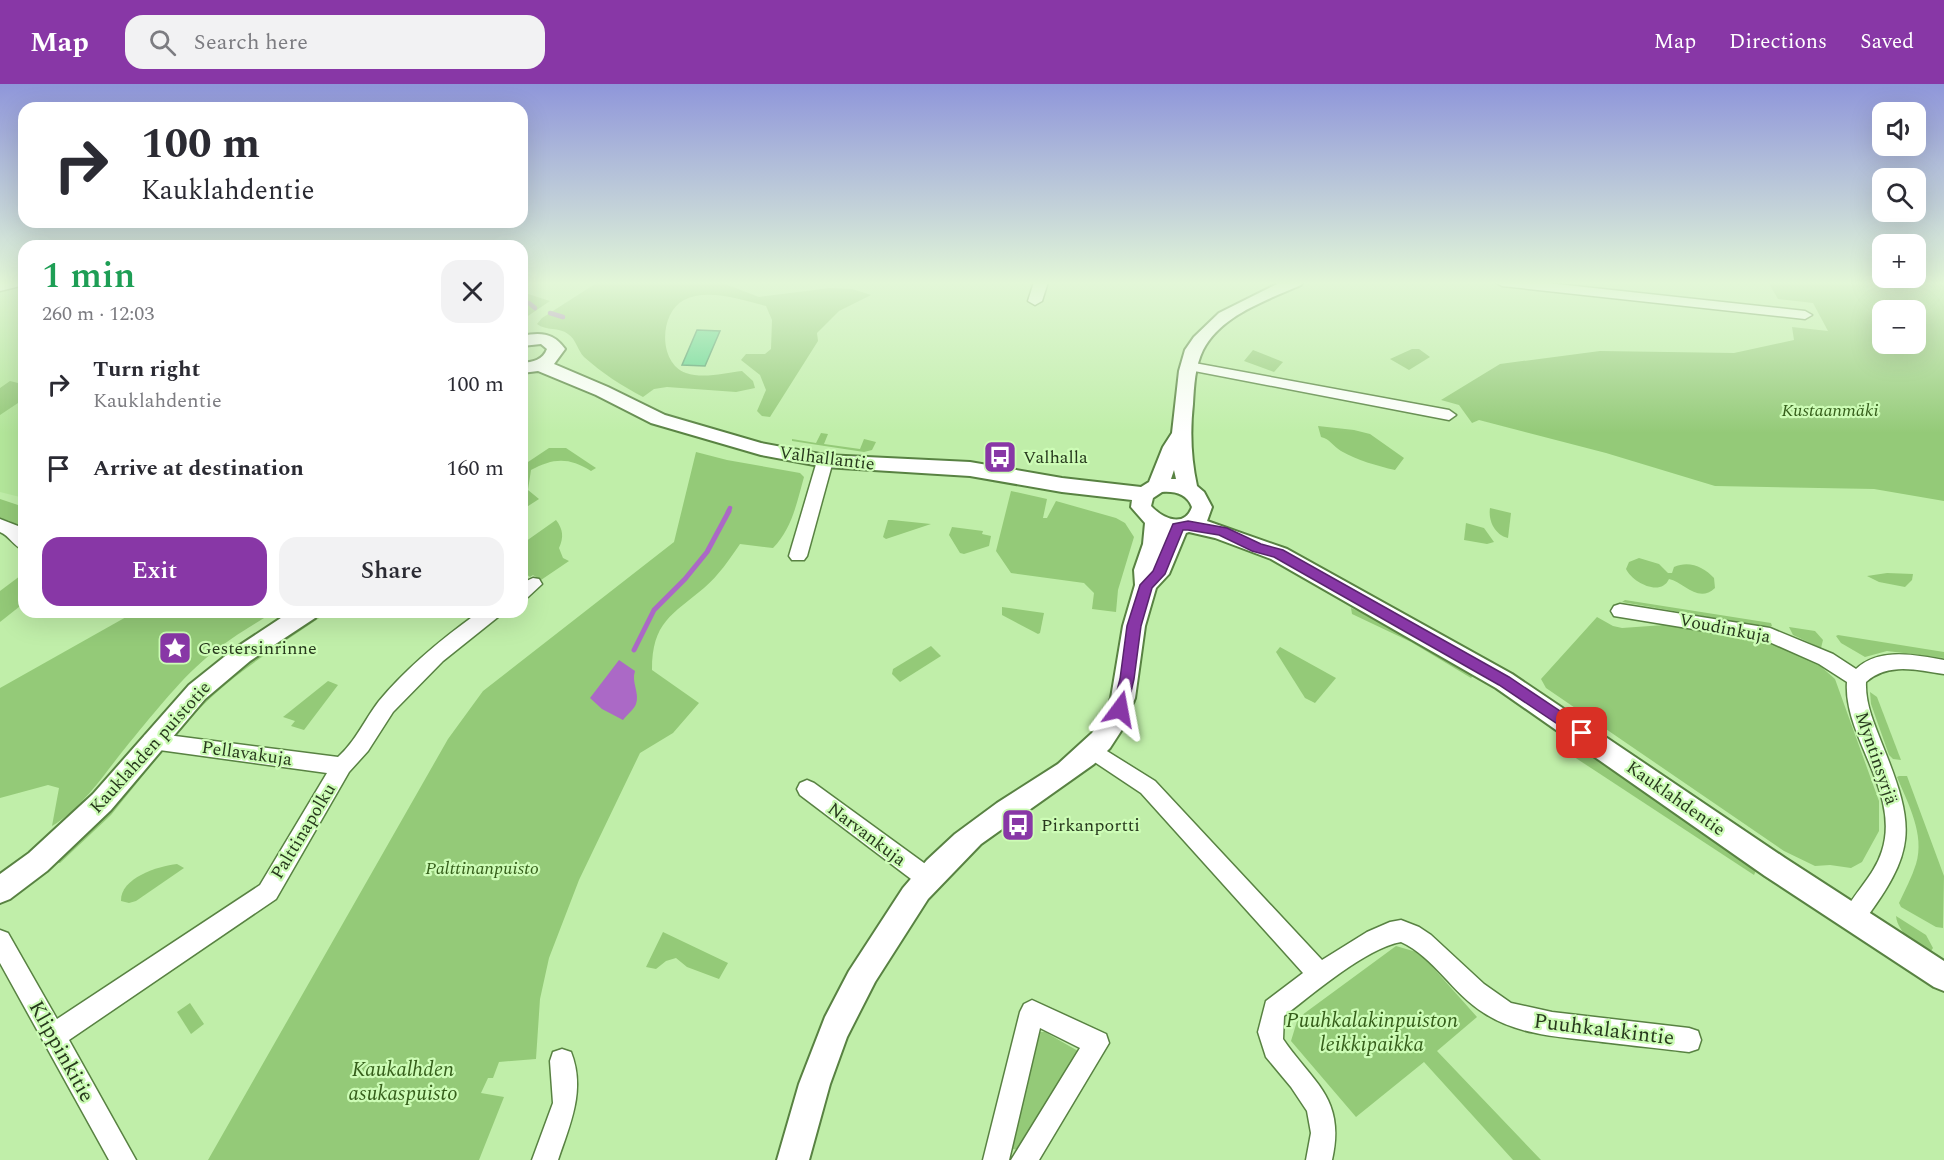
<!DOCTYPE html>
<html lang="en">
<head>
<meta charset="utf-8">
<style>
	:root { --surface:#fff; --page:#f2f2f3; --text:#2b2b33; --muted:#7c7c81; --accent:#8837a6 }
	body { margin:0; font-family:Spectral,serif; background:var(--page); color:var(--text); height:100vh; display:flex; flex-direction:column; font-size:22px; white-space:nowrap }
	* { box-sizing:border-box; margin:0 }
	p { font-size:20px; color:var(--muted) }
	.icon { flex:none; width:33px; height:33px; fill:none; stroke:currentColor; stroke-width:2; stroke-linecap:round; stroke-linejoin:round }
	.map { position:relative; flex:1; overflow:hidden }
	.details { position:absolute; left:18px; top:156px; width:510px; height:378px; display:flex; flex-direction:column; background:var(--surface); border-radius:18px; box-shadow:0 6px 24px #0002 }
	.details>* { flex:none }
	.guide { position:absolute; left:18px; top:18px; width:510px; height:126px; border-radius:18px; box-shadow:0 6px 24px #0002; background:#fff; color:var(--text); overflow:hidden }
	.controls { position:absolute; left:1872px; top:18px; display:grid; gap:12px }
	.controls a { display:grid; place-items:center; width:54px; height:54px; border-radius:12px; background:var(--surface); box-shadow:0 6px 24px #0002; font-size:30px }
	.pin { position:absolute; display:grid; place-items:center; width:51px; height:51px; color:#fff; margin:-26px; border-radius:12px; box-shadow:0 3px 9px #0006 }
	.me { position:absolute; width:66px; margin:-33px; rotate:13deg; stroke-linejoin:round; filter:drop-shadow(0 0 4px #0008) }
	.turn { display:flex; align-items:center; gap:21px; height:126px; padding:0 24px; font-size:27px }
	.turn .icon { width:78px; height:78px; stroke-width:2.5 }
	.turn b { display:block; font-size:42px; line-height:51px }
	.round { display:grid; place-items:center; flex:none; width:63px; height:63px; border-radius:18px; background:var(--page) }
	.head { display:flex; align-items:center; justify-content:space-between; height:102px; padding:0 24px }
	h1 { font-size:36px; font-weight:600; line-height:45px; color:#1e9e55 }
	.primary-button { display:flex; gap:12px; margin-top:auto; padding:12px 24px }
	.primary-button a { flex:1; height:69px; border-radius:18px; background:var(--accent); color:#fff; font-size:24px; font-weight:600; line-height:69px; text-align:center }
	.primary-button a+a { background:var(--page); color:var(--text) }
	ul { padding:0; list-style:none }
	li { display:flex; align-items:center; gap:18px; height:84px; padding:0 24px }
	li div { flex:1 }
	li b { display:block; font-size:22px }
	li em { font-style:normal }
	header { display:flex; align-items:center; gap:36px; box-sizing:border-box; height:84px; padding:0 30px; background:var(--accent); color:#fff }
	header strong { font-size:28px }
	nav { display:flex; gap:33px; margin-inline-start:auto; font-size:21px }
	.search { width:420px; height:54px; background:var(--page); display:flex; align-items:center; gap:15px; box-sizing:border-box; padding:0 21px; border-radius:18px; color:var(--muted); font-size:22px }
	.map>svg:first-child { display:block }
	.built { fill:#b4e79b }
	.green { fill:#94ca78; fill-rule:evenodd }
	.water { fill:#ab69c6 }
	.lines { fill:none; stroke-linecap:round; stroke-linejoin:round }
	.stream-far1 { stroke:#ab69c6; stroke-width:4.5 }
	.stream { stroke:#ab69c6; stroke-width:5 }
	.building { fill:#56d28c; stroke:#499668; stroke-width:1.5 }
	.minor-casing { stroke:#588242; stroke-width:3 }
	.tertiary-casing { stroke:#588242; stroke-width:4 }
	.minor { fill:#fff; fill-rule:evenodd }
	.tertiary { fill:#fff; fill-rule:evenodd }
	.route { fill:#8837a6; stroke:#58246c; stroke-width:1.5 }
	.labels { text-anchor:middle; stroke-width:4.5; stroke-linejoin:round; paint-order:stroke }
	.park-label { font-size:18px; font-style:italic; fill:#355e1a; stroke:#cdfcb6 }
	.poi-label { font-size:18px; fill:#27391d; stroke:#cdfcb6; text-anchor:start }
	.street-label { font-size:18px; fill:#27391d; stroke:#cdfcb6 }
	.near-park-label { font-size:21px; font-style:italic; fill:#355e1a; stroke:#cdfcb6 }
	.near-street-label { font-size:21px; fill:#27391d; stroke:#cdfcb6 }
</style>
</head>
<body>
<header>
<strong>Map</strong>
<div class="search"><svg class="icon" aria-label="search" viewBox="0 0 24 24"><circle cx="10" cy="10" r="6"/><path d="M15 15l6 6"/></svg>Search here</div>
<nav><a>Map</a><a>Directions</a><a>Saved</a></nav>
</header>
<div class="map">
<svg width="1944" height="1076" viewBox="0 0 1944 1076">
	<rect width="100%" height="100%" fill="#c0eea9"/>
	<path class="built" d="M 24,202 L 24,414 L 0,408 L 0,207 Z"/>
	<g class="green">
		<path d="M 598,198 L 720,198 L 759,213 L 830,204 L 852,205 L 871,211 L 839,227 L 817,249 L 818,257 L 770,333 L 762,332 L 757,327 L 766,306 L 760,291 L 741,276 L 746,270 L 765,270 L 771,265 L 772,236 L 766,222 C 742,216 707,204 684,216 C 659,229 658,279 686,289 C 703,295 725,289 742,287 L 753,297 L 755,304 L 736,308 L 667,303 L 654,305 L 643,313 C 622,302 602,289 584,273 C 578,267 576,255 568,250 C 559,243 546,247 537,240 L 542,234 Z"/>
		<path d="M 1768,198 L 1944,198 L 1944,417 L 1874,405 L 1715,402 L 1606,369 L 1479,336 L 1472,339 L 1459,321 L 1441,316 L 1500,280 L 1600,267 L 1734,269 L 1794,256 L 1792,243 L 1828,247 L 1813,219 L 1778,215 ZM 1882,226 L 1916,226 L 1916,260 L 1882,260 Z"/>
		<path d="M 522,208 L 550,217 L 522,236 Z"/>
		<path d="M 1412,265 L 1419,265 L 1430,273 L 1409,286 L 1390,275 Z"/>
		<path d="M 1253,266 L 1283,278 L 1274,288 L 1244,277 Z"/>
		<path d="M 21,296 L 24,297 L 24,315 L 0,331 L 0,304 L 10,297 L 18,299 Z"/>
		<path d="M 1318,342 L 1354,346 L 1370,350 L 1404,374 L 1395,386 C 1377,382 1357,376 1341,367 C 1333,362 1330,355 1321,353 Z"/>
		<path d="M 821,349 L 828,350 L 824,360 L 860,365 L 864,355 L 876,358 L 872,366 L 864,368 L 792,357 L 792,355 L 816,359 Z"/>
		<path d="M 549,364 L 566,364 L 596,384 L 591,387 C 569,373 553,374 531,386 L 528,406 L 539,415 L 522,426 L 522,382 Z"/>
		<path d="M 696,368 L 727,376 L 800,389 L 804,393 C 797,418 792,445 773,464 L 740,460 C 729,476 719,491 704,504 C 672,531 652,538 652,586 L 699,619 L 673,649 L 640,669 L 579,796 L 549,874 L 540,915 L 536,975 L 499,978 L 493,994 L 488,994 L 481,1009 L 504,1013 L 479,1076 L 208,1076 L 448,655 L 483,607 L 674,458 Z"/>
		<path d="M 1011,407 L 1047,415 L 1043,434 L 1047,434 L 1056,417 L 1116,434 L 1125,439 L 1134,453 L 1118,506 L 1116,528 L 1092,525 L 1094,509 L 1084,499 L 1011,489 L 996,467 Z"/>
		<path d="M 0,415 L 24,423 L 24,448 L 10,437 L 0,434 Z"/>
		<path d="M 1490,424 L 1511,429 L 1508,454 C 1495,451 1488,437 1490,424 Z"/>
		<path d="M 556,436 C 563,445 564,453 559,464 L 563,474 L 569,477 L 541,496 L 533,491 L 530,493 L 522,487 L 522,460 Z"/>
		<path d="M 888,436 L 892,436 L 931,440 L 886,455 L 883,453 Z"/>
		<path d="M 1466,439 L 1484,444 L 1494,458 L 1487,460 L 1464,456 Z"/>
		<path d="M 952,443 L 983,447 L 982,450 L 991,452 L 989,462 L 964,470 L 960,469 L 949,451 Z"/>
		<path d="M 1639,474 L 1659,480 L 1668,489 L 1672,489 L 1674,483 C 1689,476 1704,483 1714,494 L 1715,504 C 1698,520 1684,498 1669,495 C 1661,513 1633,499 1626,485 L 1629,478 Z"/>
		<path d="M 24,489 L 24,519 L 0,538 L 0,507 Z"/>
		<path d="M 1887,489 L 1913,490 L 1912,496 L 1905,503 L 1879,498 L 1867,492 Z"/>
		<path d="M 1625,516 L 1771,539 L 1772,542 L 1766,543 L 1622,518 Z"/>
		<path d="M 1002,523 L 1044,529 L 1040,549 L 1038,550 L 1002,531 Z"/>
		<path d="M 1351,524 L 1395,542 L 1473,592 L 1471,594 L 1411,558 L 1352,530 Z"/>
		<path d="M 135,528 L 274,528 C 256,539 237,550 220,563 C 188,586 160,622 135,652 C 109,682 86,722 52,742 L 59,704 L 48,701 L 0,714 L 0,604 Z"/>
		<path d="M 320,528 L 328,528 C 276,564 222,595 181,645 L 175,644 L 224,594 Z"/>
		<path d="M 1597,533 L 1613,542 L 1622,544 L 1664,541 L 1772,559 L 1818,580 L 1835,595 L 1879,717 L 1879,747 L 1862,778 L 1851,784 L 1830,781 L 1815,782 L 1784,767 L 1546,604 L 1541,595 Z"/>
		<path d="M 1789,543 L 1815,547 L 1823,556 L 1821,564 L 1793,551 Z"/>
		<path d="M 1838,551 L 1944,568 L 1944,574 L 1887,567 L 1865,573 L 1841,559 L 1836,552 Z"/>
		<path d="M 931,562 L 941,572 L 900,598 L 892,590 L 893,585 Z"/>
		<path d="M 1280,563 L 1336,594 L 1315,619 L 1305,614 L 1276,568 Z"/>
		<path d="M 328,597 L 338,601 L 304,646 L 291,642 L 295,637 L 283,633 Z"/>
		<path d="M 1870,608 L 1877,613 L 1901,676 L 1893,675 L 1889,671 L 1871,620 Z"/>
		<path d="M 1573,658 L 1584,662 L 1757,784 L 1754,791 L 1562,665 L 1566,659 Z"/>
		<path d="M 152,673 L 158,673 L 111,731 L 60,779 L 50,779 Z"/>
		<path d="M 1899,692 L 1907,692 L 1944,792 L 1943,844 L 1936,843 L 1901,823 L 1899,819 C 1905,806 1912,793 1916,780 C 1925,750 1908,720 1897,693 Z"/>
		<path d="M 177,780 L 184,784 L 136,817 L 129,819 L 121,817 C 120,794 158,782 177,780 Z"/>
		<path d="M 1896,832 L 1926,851 L 1933,864 L 1929,870 C 1915,861 1898,849 1896,832 Z"/>
		<path d="M 663,848 L 728,879 L 719,895 L 687,883 L 676,874 L 666,877 L 656,885 L 646,883 Z"/>
		<path d="M 1396,862 L 1420,869 L 1477,933 L 1437,967 L 1541,1076 L 1513,1076 L 1424,978 L 1356,1033 L 1291,957 L 1298,934 Z"/>
		<path d="M 190,919 L 204,940 L 191,950 L 177,928 Z"/>
		<path d="M 1040,948 L 1045,948 L 1078,967 L 1021,1066 L 1012,1065 L 1009,1058 L 1036,953 Z"/>
	</g>
	<path class="water" d="M 619,576 L 635,587 C 631,598 640,609 636,620 C 634,625 627,631 623,636 L 602,625 L 590,614 Z"/>
	<g class="lines">
		<g class="stream-far1">
			<path d="M 522,219 L 529,219 L 535,224"/>
			<path d="M 550,229 L 563,233"/>
			<path d="M 728,428 L 730,424"/>
		</g>
		<path class="stream" d="M 634,566 L 654,526 L 685,495 L 707,468 L 729,427"/>
	</g>
	<path class="building" d="M 697,246 L 720,247 L 705,282 L 682,281 Z"/>
	<g class="lines">
		<defs>
			<g id="minor">
				<path d="M 24,198 L 24,201 L 0,207 L 0,199 Z"/>
				<path d="M 1034,198 L 1048,198 L 1042,217 L 1035,221 L 1028,217 Z"/>
				<path d="M 1495,198 L 1538,198 L 1805,227 L 1812,231 L 1805,235 L 1502,202 Z"/>
				<path d="M 1189,278 L 1449,326 L 1456,331 L 1449,336 L 1184,285 L 1182,282 L 1184,279 Z"/>
				<path d="M 825,372 L 833,377 L 807,472 L 804,476 L 792,476 L 789,472 L 817,377 Z"/>
				<path d="M 0,435 L 18,442 L 24,449 L 24,466 C 14,463 10,452 0,448 Z"/>
				<path d="M 533,494 L 539,495 L 542,500 L 528,513 L 522,514 L 522,499 Z"/>
				<path d="M 1620,520 L 1770,544 L 1833,570 L 1856,585 C 1880,563 1915,571 1944,576 L 1944,590 C 1917,586 1888,578 1866,598 C 1865,620 1874,639 1882,660 C 1916,744 1917,767 1861,841 L 1853,844 L 1845,841 L 1842,834 C 1852,810 1874,793 1882,767 C 1901,708 1843,653 1847,598 L 1819,580 L 1767,557 L 1614,532 L 1611,527 L 1614,522 Z"/>
				<path d="M 479,528 L 501,528 L 498,533 L 443,577 L 393,628 L 368,667 L 349,688 L 276,815 L 69,956 L 136,1076 L 109,1076 L 0,879 L 0,846 L 8,849 L 57,935 L 260,801 L 327,689 L 152,665 L 145,663 L 142,657 L 145,651 L 152,649 L 338,673 C 356,657 365,635 379,617 C 407,583 443,554 479,528 Z"/>
				<path d="M 1094,659 L 1155,697 L 1322,876 L 1367,848 L 1390,838 L 1401,836 L 1419,843 L 1431,851 L 1484,900 L 1511,919 L 1552,928 L 1689,944 L 1698,947 L 1701,956 L 1698,965 L 1689,968 C 1657,964 1625,961 1594,957 C 1556,953 1516,950 1484,929 C 1453,910 1434,873 1401,858 C 1366,864 1313,910 1284,932 L 1283,955 C 1313,999 1346,1014 1332,1076 L 1306,1076 L 1311,1049 L 1307,1027 L 1291,1003 L 1266,973 L 1258,948 L 1266,917 L 1303,889 L 1141,709 L 1087,673 L 1084,667 L 1087,661 Z"/>
				<path d="M 807,696 L 814,699 L 935,787 L 938,794 L 935,801 L 927,804 L 919,801 L 800,711 L 797,705 L 800,699 Z"/>
				<path d="M 1032,916 L 1106,950 L 1109,959 L 1039,1076 L 1011,1076 L 1080,964 L 1040,944 L 1009,1076 L 983,1076 L 1020,928 L 1024,920 Z"/>
				<path d="M 562,965 L 571,968 C 586,1006 570,1040 558,1076 L 532,1076 L 553,1019 L 550,977 L 553,968 Z"/>
			</g>
			<g id="tertiary">
				<path d="M 1281,198 L 1303,198 L 1301,201 C 1267,216 1221,231 1203,266 C 1195,282 1194,302 1193,320 C 1190,347 1191,375 1197,402 L 1204,408 L 1212,423 L 1207,437 L 1287,465 L 1512,590 L 1785,774 L 1944,877 L 1944,907 L 1934,903 L 1765,792 L 1496,604 L 1271,475 L 1215,454 L 1189,448 L 1186,449 L 1169,490 L 1156,504 L 1145,542 L 1135,614 L 1123,644 L 1110,664 L 1094,680 L 981,760 L 928,815 L 875,898 L 847,953 L 830,1000 L 809,1076 L 777,1076 L 799,1000 L 825,933 L 849,887 L 903,804 L 927,776 L 955,750 L 997,719 L 1058,680 L 1092,649 L 1104,633 L 1111,614 L 1123,542 L 1135,501 L 1134,486 L 1143,460 L 1145,439 L 1131,423 L 1132,416 L 1062,408 L 970,392 L 825,383 L 761,371 L 651,339 L 596,311 L 538,287 L 522,289 L 522,279 C 533,278 543,276 547,265 L 541,260 L 522,262 L 522,252 C 540,248 554,249 565,265 L 554,280 L 608,303 L 665,331 L 761,359 L 825,371 L 970,378 L 1062,394 L 1141,403 L 1149,398 L 1163,363 L 1172,349 L 1179,287 L 1185,266 L 1194,253 L 1219,229 ZM 1174,386 L 1176,395 L 1171,395 ZM 1162,408 C 1175,407 1187,410 1192,423 C 1185,444 1163,435 1151,422 L 1153,414 Z"/>
				<path d="M 290,528 L 318,528 L 315,534 L 250,577 L 205,615 L 111,726 L 47,787 L 10,815 L 0,819 L 0,790 L 29,769 L 93,710 L 189,601 L 234,565 Z"/>
			</g>
		</defs>
		<use href="#minor" class="minor-casing"/>
		<use href="#tertiary" class="tertiary-casing"/>
		<use href="#minor" class="minor"/>
		<use href="#tertiary" class="tertiary"/>
	</g>
	<linearGradient id="sky" x2="0" y2="1"><stop stop-color="#8f96da"/><stop offset="0.57" stop-color="#e3f7d8"/><stop offset="1" stop-color="#e3f7d8" stop-opacity="0"/></linearGradient>
	<rect width="1944" height="349" fill="url(#sky)"/>
	<path class="route" d="M 1188,437 L 1227,444 L 1261,460 L 1283,466 L 1509,593 L 1587,645 L 1589,649 L 1587,653 L 1577,653 L 1499,601 L 1274,473 L 1252,467 L 1219,451 L 1188,446 L 1183,446 L 1165,490 L 1152,504 L 1141,542 L 1134,595 L 1127,625 L 1125,629 L 1115,629 L 1112,625 L 1120,595 L 1127,542 L 1140,501 L 1153,487 L 1173,440 Z"/>
	<defs>
		<symbol id="bus-square" viewBox="-11 -11 22 22"><rect x="-9" y="-9" width="18" height="18" rx="4" fill="#8837a6" stroke="#cdfcb6"/><path d="M-5-6H5V4H4V6H2V4H-2V6H-4V4H-5ZM-3.5-4V0h7V-4ZM-3.5 1.2v1.5H-2V1.2ZM2 1.2v1.5H3.5V1.2Z" fill="#fff"/></symbol>
		<symbol id="sight-square" viewBox="-11 -11 22 22"><rect x="-9" y="-9" width="18" height="18" rx="4" fill="#8837a6" stroke="#cdfcb6"/><path d="M0-6L1.8-2.2L6-1.7L2.9 1.2L3.7 5.4L0 3.3L-3.7 5.4L-2.9 1.2L-6-1.7L-1.8-2.2Z" fill="#fff"/></symbol>
	</defs>
	<g fill-rule="evenodd">
		<use href="#bus-square" x="981" y="354" width="38" height="38"/>
		<use href="#sight-square" x="156" y="545" width="38" height="38"/>
		<use href="#bus-square" x="999" y="722" width="38" height="38"/>
	</g>
	<g class="labels">
		<g class="park-label">
			<text x="1830" y="332">Kustaanmäki</text>
			<text x="482" y="790">Palttinanpuisto</text>
		</g>
		<g class="poi-label">
			<text x="1023" y="379">Valhalla</text>
			<text x="198" y="570">Gestersinrinne</text>
			<text x="1041" y="747">Pirkanportti</text>
		</g>
		<g class="street-label">
			<text transform="translate(827 374) rotate(7)" y="6">Valhallantie</text>
			<text transform="translate(1725 544) rotate(11)" y="6">Voudinkuja</text>
			<text transform="translate(150 663) rotate(-48)" y="6">Kauklahden puistotie</text>
			<text transform="translate(247 669) rotate(8)" y="6">Pellavakuja</text>
			<text transform="translate(1877 674) rotate(71)" y="6">Myntinsyrjä</text>
			<text transform="translate(1676 714) rotate(35)" y="6">Kauklahdentie</text>
			<text transform="translate(303 747) rotate(-59)" y="6">Palttinapolku</text>
			<text transform="translate(867 750) rotate(37)" y="6">Narvankuja</text>
		</g>
		<g class="near-park-label">
			<text x="1372" y="943">Puuhkalakinpuiston<tspan x="1372" dy="24">leikkipaikka</tspan></text>
			<text x="403" y="992">Kaukalhden<tspan x="403" dy="24">asukaspuisto</tspan></text>
		</g>
		<g class="near-street-label">
			<text transform="translate(1604 945) rotate(7)" y="7">Puuhkalakintie</text>
			<text transform="translate(62 967) rotate(61)" y="7">Klippinkitie</text>
		</g>
	</g>
</svg>
<div class="controls">
<a><svg class="icon" aria-label="sound" viewBox="0 0 24 24"><path d="M4 9h4l5-4v14l-5-4H4zM17 9q2 3 0 6"/></svg></a>
<a><svg class="icon" aria-label="search" viewBox="0 0 24 24"><circle cx="10" cy="10" r="6"/><path d="M15 15l6 6"/></svg></a>
<a>+</a>
<a>−</a>
</div>
<div class="pin" style="left:1582px;top:649px;background:#d93025"><svg class="icon" aria-label="arrive" viewBox="0 0 24 24"><path d="M6 21V4h12l-3 4 3 4H6"/></svg></div>
<svg class="me" style="left:1120px;top:625px" viewBox="-20 -20 40 40"><path d="M0-17L14 15 0 8-14 15z" fill="#8837a6" stroke="#fff" stroke-width="4"/></svg>
<div class="guide">
<div class="turn"><svg class="icon" aria-label="right" viewBox="0 0 24 24"><path d="M7 20v-9h11M14 6l5 5-5 5"/></svg><div><b>100 m</b>Kauklahdentie</div></div>
</div>
<section class="details">
<div class="head"><div><h1>1 min</h1><p>260 m · 12:03</p></div><a class="round"><svg class="icon" aria-label="close" viewBox="0 0 24 24"><path d="M6 6l12 12M18 6L6 18"/></svg></a></div>
<ul>
<li><svg class="icon" aria-label="right" viewBox="0 0 24 24"><path d="M7 20v-9h11M14 6l5 5-5 5"/></svg><div><b>Turn right</b><p>Kauklahdentie</p></div><em>100 m</em></li>
<li><svg class="icon" aria-label="arrive" viewBox="0 0 24 24"><path d="M6 21V4h12l-3 4 3 4H6"/></svg><div><b>Arrive at destination</b></div><em>160 m</em></li>
</ul>
<div class="primary-button"><a>Exit</a><a>Share</a></div>
</section>
</div>
</body>
</html>
